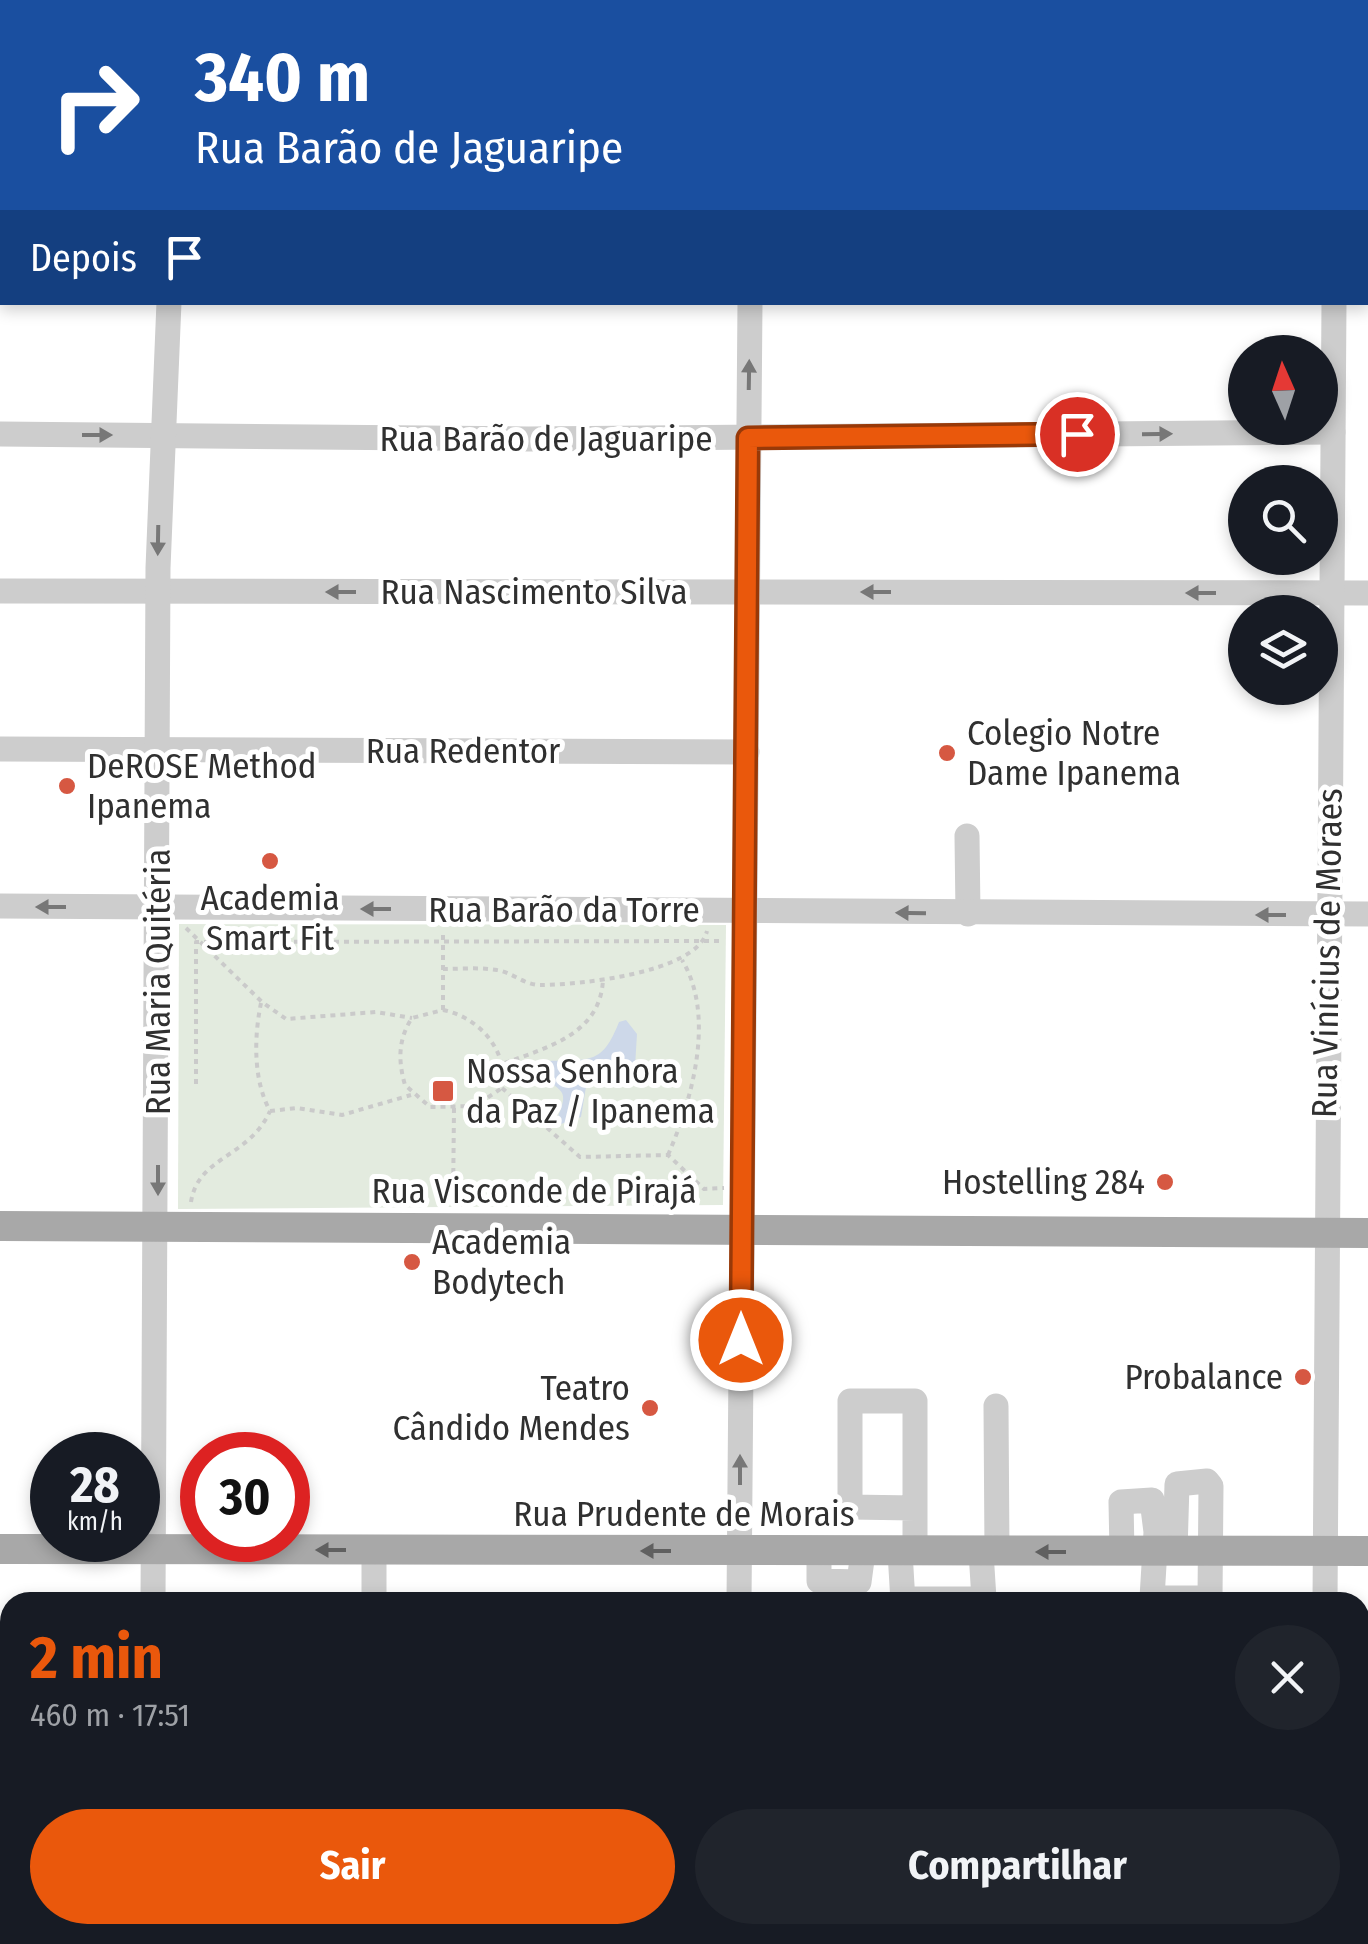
<!DOCTYPE html>
<html lang="pt">
<head>
<meta charset="utf-8">
<style>
	:root { --surface:#171b24; --page:#20242c; --text:#f1f3f6; --muted:#9ea1a6; --accent:#ea580c }
	body { margin:0; font-family:"Fira Sans Condensed",sans-serif; background:var(--page); color:var(--text); height:100vh; display:flex; flex-direction:column; font-size:38px; white-space:nowrap }
	* { box-sizing:border-box; margin:0 }
	p { font-size:32px; color:var(--muted) }
	.icon { flex:none; width:55px; height:55px; fill:none; stroke:currentColor; stroke-width:2; stroke-linecap:round; stroke-linejoin:round }
	.map { position:relative; flex:1; overflow:hidden }
	.sheet { position:absolute; left:0px; top:1592px; width:1370px; height:352px; display:flex; flex-direction:column; background:var(--surface); border-radius:30px 30px 0 0; box-shadow:0 5px 15px #0003 }
	.sheet>* { flex:none }
	.hud { position:absolute; left:0px; top:0px; width:1370px; height:305px; box-shadow:0 5px 15px #0003; background:#1a4fa0; color:#fff; overflow:hidden }
	.needle { width:65px; rotate:357deg }
	.controls { position:absolute; left:1228px; top:335px; display:grid; gap:20px }
	.controls a { display:grid; place-items:center; width:110px; height:110px; border-radius:50%; background:var(--surface); box-shadow:0 5px 15px #0003; font-size:50px }
	.speed { position:absolute; left:30px; top:1432px; display:flex; gap:20px; font-size:50px; font-weight:700; text-align:center }
	.speed>* { display:grid; place-content:center; width:130px; height:130px; border-radius:50%; background:var(--surface); box-shadow:0 5px 15px #0003; line-height:1 }
	.speed small { font-size:25px; font-weight:400 }
	.speed .limit { border:15px solid #d22; background:#fff; color:#111 }
	.pin { position:absolute; display:grid; place-items:center; width:85px; height:85px; color:#fff; margin:-42px; border:5px solid #fff; border-radius:50%; box-shadow:0 2px 10px #0007 }
	.me { position:absolute; width:110px; margin:-55px; rotate:0deg; stroke-linejoin:round; filter:drop-shadow(0 0 8px #0008) }
	.turn { display:flex; align-items:center; gap:35px; height:210px; padding:0 30px; font-size:45px }
	.turn .icon { width:130px; height:130px; stroke-width:2.5 }
	.turn b { display:block; font-size:70px; line-height:85px }
	.then { display:flex; align-items:center; height:95px; padding:0 30px; background:#0003; gap:20px; font-size:38px }
	.round { display:grid; place-items:center; flex:none; width:105px; height:105px; border-radius:52px; background:var(--page) }
	.head { display:flex; align-items:center; justify-content:space-between; height:170px; padding:0 30px }
	h1 { font-size:60px; font-weight:700; line-height:75px; color:var(--accent) }
	.action { display:flex; gap:20px; margin-top:auto; padding:20px 30px }
	.action a { flex:1; height:115px; border-radius:60px; background:var(--accent); color:#fff; font-size:40px; font-weight:700; line-height:115px; text-align:center }
	.action a+a { background:var(--page); color:var(--text) }
	.map>svg:first-child { display:block }
	.green { fill:#e3ebdf }
	.water { fill:#cdd8e9 }
	.lines { fill:none; stroke-linecap:round; stroke-linejoin:round }
	.path { stroke:#cacaca; stroke-width:4; stroke-dasharray:5 5; stroke-linecap:butt }
	.minor { stroke:#cdcdcd; stroke-width:25 }
	.major { stroke:#a8a8a8; stroke-width:30 }
	.highway { stroke:#979797; stroke-width:35 }
	.oneway { fill:#777 }
	.oneway2 { fill:#606060 }
	.route-casing { stroke:#983908; stroke-width:25 }
	.route { stroke:#ea580c; stroke-width:18 }
	.poi-dot { fill:#d65842; stroke:#fff; stroke-width:4 }
	.labels { text-anchor:middle; stroke-width:10; stroke-linejoin:round; paint-order:stroke }
	.street-label { font-size:35px; fill:#303030; stroke:#fff }
	.poi-label { font-size:35px; fill:#303030; stroke:#fff; text-anchor:start }
</style>
</head>
<body>
<div class="map">
<svg width="1368" height="1944" viewBox="0 0 1368 1944">
	<rect width="100%" height="100%" fill="#fff"/>
	<path class="green" d="M 179,924 L 726,925 L 723,1205 L 178,1209 Z"/>
	<g class="water">
		<path d="M 0,0 L 466,0 L 2,2 L 0,121 Z"/>
		<path d="M 626,1020 L 637,1034 L 635,1067 L 621,1077 L 587,1081 L 581,1117 L 561,1124 L 557,1119 C 573,1083 555,1095 541,1070 L 549,1061 C 591,1059 602,1065 619,1022 Z"/>
	</g>
	<g class="lines">
		<g class="path">
			<path d="M 493,2 L 500,0"/>
			<path d="M 0,143 L 2,143"/>
			<path d="M 186,928 L 262,1002 L 286,1019 L 376,1012 L 412,1018"/>
			<path d="M 443,969 C 460,969 479,967 497,970 C 512,972 524,985 540,985 C 578,985 697,973 707,931"/>
			<path d="M 261,1003 C 254,1037 253,1080 270,1111"/>
			<path d="M 443,1010 C 479,1017 509,1051 502,1088 L 475,1106 L 430,1107 L 405,1085 C 398,1061 398,1039 412,1018 Z"/>
			<path d="M 443,1010 L 443,930"/>
			<path d="M 505,1063 C 548,1047 601,1034 603,979"/>
			<path d="M 196,1084 L 196,942 L 724,941"/>
			<path d="M 502,1088 L 580,1157 L 668,1155 L 704,1189 L 724,1188"/>
			<path d="M 270,1111 L 297,1108 L 342,1115 L 411,1095"/>
			<path d="M 668,1155 C 692,1100 716,1016 682,960"/>
			<path d="M 191,1202 C 198,1156 249,1158 270,1111"/>
			<path d="M 453,1203 L 454,1108"/>
			<path d="M 0,1849 L 10,1849"/>
			<path d="M 1360,1855 L 1368,1856"/>
			<path d="M 30,1939 L 1076,1944"/>
		</g>
		<g class="minor">
			<path d="M 1334,0 L 1334,2"/>
			<path d="M 1368,60 L 1368,59"/>
			<path d="M 0,434 L 528,439 L 1333,432"/>
			<path d="M 0,591 L 1368,593"/>
			<path d="M 0,749 L 747,752"/>
			<path d="M 967,836 L 968,914"/>
			<path d="M 0,906 L 1368,914"/>
			<path d="M 996,1406 L 997,1552"/>
			<path d="M 915,1508 L 850,1507 L 850,1401 L 915,1401 L 915,1552"/>
			<path d="M 819,1552 L 819,1581 L 859,1582 L 863,1552"/>
			<path d="M 900,1552 L 903,1602"/>
			<path d="M 1122,1552 L 1121,1502 L 1152,1500 L 1156,1532 L 1152,1598 L 1210,1598 L 1211,1486 L 1207,1481 L 1177,1484 L 1175,1552"/>
			<path d="M 903,1599 L 984,1599 L 981,1552"/>
			<path d="M 153,1602 L 158,568 L 169,302"/>
			<path d="M 374,1602 L 374,1550"/>
			<path d="M 739,1602 L 750,302"/>
			<path d="M 1325,1602 L 1334,302"/>
		</g>
		<g class="major">
			<path d="M 0,1226 L 1368,1233"/>
			<path d="M 0,1549 L 1368,1551"/>
		</g>
		<g class="highway">
			<path d="M 633,2 L 640,0"/>
			<path d="M 789,2 L 796,0"/>
			<path d="M 0,183 L 2,183"/>
			<path d="M 0,244 L 2,244"/>
			<path d="M 0,1884 L 10,1884"/>
			<path d="M 1360,1890 L 1368,1890"/>
			<path d="M 0,1920 L 10,1920"/>
			<path d="M 1360,1927 L 1368,1927"/>
		</g>
	</g>
	<defs><path id="oneway-solid" d="M-6-.8H1V-3.2L6.5 0L1 3.2V.8H-6Z" transform="scale(2.5)"/></defs>
	<g class="oneway">
		<use href="#oneway-solid" transform="translate(749 375) rotate(-89)"/>
		<use href="#oneway-solid" transform="translate(1157 434) rotate(-1)"/>
		<use href="#oneway-solid" transform="translate(97 435)"/>
		<use href="#oneway-solid" transform="translate(158 540) rotate(91)"/>
		<use href="#oneway-solid" transform="translate(341 592) rotate(180)"/>
		<use href="#oneway-solid" transform="translate(876 592) rotate(-180)"/>
		<use href="#oneway-solid" transform="translate(1201 593) rotate(-180)"/>
		<use href="#oneway-solid" transform="translate(51 907) rotate(-180)"/>
		<use href="#oneway-solid" transform="translate(376 909) rotate(-180)"/>
		<use href="#oneway-solid" transform="translate(911 913) rotate(-179)"/>
		<use href="#oneway-solid" transform="translate(1271 915) rotate(-180)"/>
		<use href="#oneway-solid" transform="translate(158 1180) rotate(90)"/>
		<use href="#oneway-solid" transform="translate(740 1470) rotate(-90)"/>
	</g>
	<g class="oneway2">
		<use href="#oneway-solid" transform="translate(331 1550) rotate(-180)"/>
		<use href="#oneway-solid" transform="translate(656 1551) rotate(-180)"/>
		<use href="#oneway-solid" transform="translate(1051 1552) rotate(180)"/>
	</g>
	<g class="lines">
		<defs>
			<path id="route" d="M 741,1340 L 748,438 L 1077,434"/>
		</defs>
		<use href="#route" class="route-casing"/>
		<use href="#route" class="route"/>
	</g>
	<g class="poi-dot">
		<circle cx="947" cy="753" r="10"/>
		<circle cx="67" cy="786" r="10"/>
		<circle cx="270" cy="861" r="10"/>
		<rect x="431" y="1079" width="24" height="24" rx="5"/>
		<circle cx="1165" cy="1182" r="10"/>
		<circle cx="412" cy="1262" r="10"/>
		<circle cx="1303" cy="1377" r="10"/>
		<circle cx="650" cy="1408" r="10"/>
	</g>
	<g class="labels">
		<g class="street-label">
			<text x="546" y="451">Rua Barão de Jaguaripe</text>
			<text x="534" y="604">Rua Nascimento Silva</text>
			<text x="463" y="763">Rua Redentor</text>
			<text x="564" y="922">Rua Barão da Torre</text>
			<text transform="translate(1327 953) rotate(-89)" y="12">Rua Vinícius de Moraes</text>
			<text transform="translate(158 982) rotate(-90)" y="12">Rua Maria Quitéria</text>
			<text x="534" y="1203">Rua Visconde de Pirajá</text>
			<text x="684" y="1526">Rua Prudente de Morais</text>
		</g>
		<g class="poi-label">
			<text x="967" y="745">Colegio Notre<tspan x="967" dy="40">Dame Ipanema</tspan></text>
			<text x="87" y="778">DeROSE Method<tspan x="87" dy="40">Ipanema</tspan></text>
			<text x="270" y="910" text-anchor="middle">Academia<tspan x="270" dy="40">Smart Fit</tspan></text>
			<text x="466" y="1083">Nossa Senhora<tspan x="466" dy="40">da Paz / Ipanema</tspan></text>
			<text x="1145" y="1194" text-anchor="end">Hostelling 284</text>
			<text x="432" y="1254">Academia<tspan x="432" dy="40">Bodytech</tspan></text>
			<text x="1283" y="1389" text-anchor="end">Probalance</text>
			<text x="630" y="1400" text-anchor="end">Teatro<tspan x="630" dy="40">Cândido Mendes</tspan></text>
		</g>
	</g>
</svg>
<div class="controls">
<a><svg class="needle" viewBox="-14 -14 28 28"><path d="M0-13l5 13h-10z" fill="#e53935"/><path d="M0 13l5-13h-10z" fill="#9ea1a6"/></svg></a>
<a><svg class="icon" aria-label="search" viewBox="0 0 24 24"><circle cx="10" cy="10" r="6"/><path d="M15 15l6 6"/></svg></a>
<a><svg class="icon" aria-label="layers" viewBox="0 0 24 24"><path d="M12 4l9 5-9 5-9-5zM3 14l9 5 9-5"/></svg></a>
</div>
<div class="speed"><div>28<small>km/h</small></div><div class="limit">30</div></div>
<div class="pin" style="left:1077px;top:434px;background:#d93025"><svg class="icon" aria-label="arrive" viewBox="0 0 24 24"><path d="M6 21V4h12l-3 4 3 4H6"/></svg></div>
<svg class="me" style="left:741px;top:1340px" viewBox="-20 -20 40 40"><circle r="17" fill="#ea580c" stroke="#fff" stroke-width="3"/><path d="M0-11L8 9 0 5-8 9z" fill="#fff"/></svg>
<div class="hud">
<div class="turn"><svg class="icon" aria-label="right" viewBox="0 0 24 24"><path d="M7 20v-9h11M14 6l5 5-5 5"/></svg><div><b>340 m</b>Rua Barão de Jaguaripe</div></div>
<div class="then">Depois<svg class="icon" aria-label="arrive" viewBox="0 0 24 24"><path d="M6 21V4h12l-3 4 3 4H6"/></svg></div>
</div>
<section class="sheet">
<div class="head"><div><h1>2 min</h1><p>460 m · 17:51</p></div><a class="round"><svg class="icon" aria-label="close" viewBox="0 0 24 24"><path d="M6 6l12 12M18 6L6 18"/></svg></a></div>
<div class="action"><a>Sair</a><a>Compartilhar</a></div>
</section>
</div>
</body>
</html>
